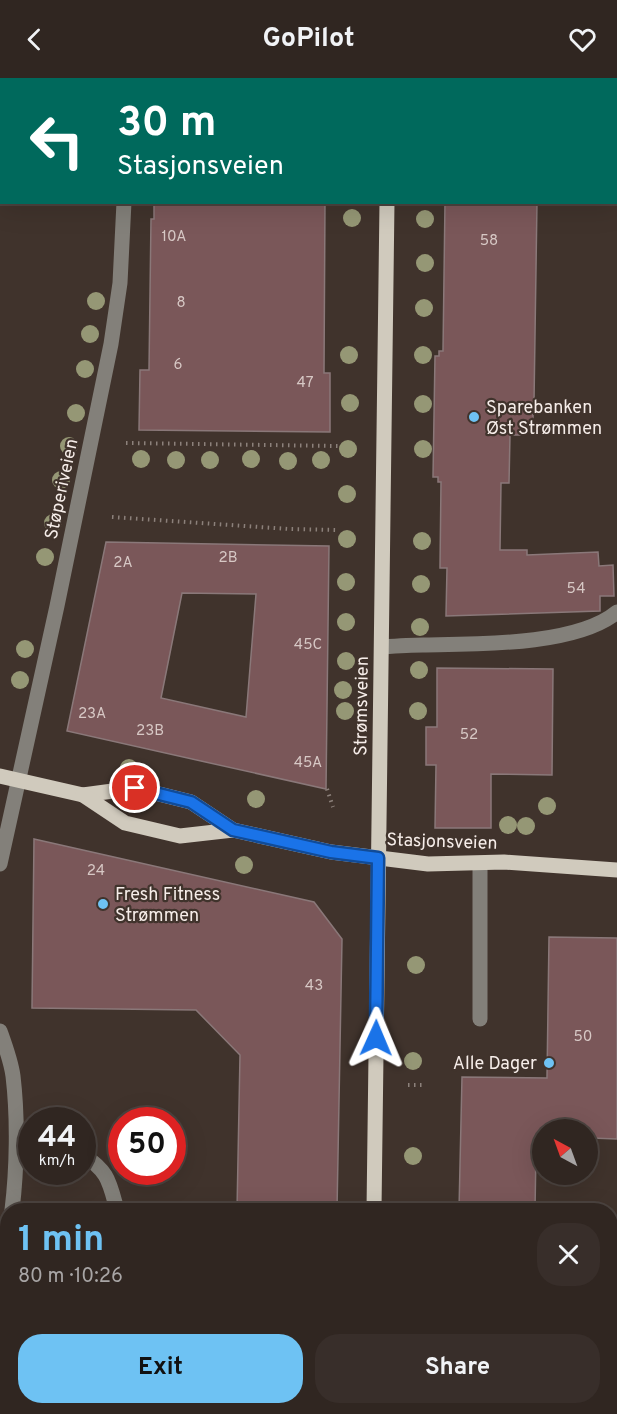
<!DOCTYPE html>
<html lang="en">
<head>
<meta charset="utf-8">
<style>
	:root { --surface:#302621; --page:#382e2a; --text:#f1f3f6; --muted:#a8a5a5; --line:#4b433f; --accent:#6ec2f3 }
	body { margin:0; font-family:Overpass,sans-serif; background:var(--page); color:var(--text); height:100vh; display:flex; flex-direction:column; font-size:22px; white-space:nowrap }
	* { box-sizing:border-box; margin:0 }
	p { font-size:20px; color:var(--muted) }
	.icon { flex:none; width:33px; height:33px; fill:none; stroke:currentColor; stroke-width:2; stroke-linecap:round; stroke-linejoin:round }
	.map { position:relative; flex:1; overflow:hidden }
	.details { position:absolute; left:0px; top:1125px; width:618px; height:212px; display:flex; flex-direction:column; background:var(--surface); border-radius:24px 24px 0 0; box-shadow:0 6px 24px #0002,0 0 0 2px var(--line) }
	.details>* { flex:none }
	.hud { position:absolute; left:0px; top:0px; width:618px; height:126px; box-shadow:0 6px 24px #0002,0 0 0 2px var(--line); background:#00695c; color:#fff; overflow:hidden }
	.needle { width:39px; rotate:319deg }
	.fabs { position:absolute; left:532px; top:1041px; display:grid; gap:12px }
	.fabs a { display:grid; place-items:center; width:66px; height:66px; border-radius:50%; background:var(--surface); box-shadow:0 6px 24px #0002,0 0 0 2px var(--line); font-size:30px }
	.speed { position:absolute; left:18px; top:1029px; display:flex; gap:12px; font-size:30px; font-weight:700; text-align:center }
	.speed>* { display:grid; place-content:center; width:78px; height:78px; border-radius:50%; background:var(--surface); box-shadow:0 6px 24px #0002,0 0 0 2px var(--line); line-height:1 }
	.speed small { font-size:15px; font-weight:400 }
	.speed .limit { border:9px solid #d22; background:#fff; color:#111 }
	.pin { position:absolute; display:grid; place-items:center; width:51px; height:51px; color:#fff; margin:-26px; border:3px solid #fff; border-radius:50%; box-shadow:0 2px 6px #0007 }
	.me { position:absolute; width:66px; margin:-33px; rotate:1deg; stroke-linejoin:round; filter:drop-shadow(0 0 4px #0008) }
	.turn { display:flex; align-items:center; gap:21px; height:126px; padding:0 18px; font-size:27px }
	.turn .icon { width:78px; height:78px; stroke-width:2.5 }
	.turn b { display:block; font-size:42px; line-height:51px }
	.round { display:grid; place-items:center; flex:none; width:63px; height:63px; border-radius:24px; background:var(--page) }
	.headline { display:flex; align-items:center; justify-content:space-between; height:102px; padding:0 18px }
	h1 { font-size:36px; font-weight:700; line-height:45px; color:var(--accent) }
	.action { display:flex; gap:12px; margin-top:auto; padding:12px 18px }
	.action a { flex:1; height:69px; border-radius:24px; background:var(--accent); color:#111; font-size:24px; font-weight:700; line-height:69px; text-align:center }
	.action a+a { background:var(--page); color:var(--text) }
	header { display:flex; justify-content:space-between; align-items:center; height:78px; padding:0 18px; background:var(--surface); font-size:27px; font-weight:700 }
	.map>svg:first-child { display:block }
	.building { fill:#7a5759; stroke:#8a7879; stroke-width:1.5; fill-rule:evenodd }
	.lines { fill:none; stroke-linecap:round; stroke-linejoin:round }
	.path { stroke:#8c817b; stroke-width:4; stroke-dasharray:1.5 4.5; stroke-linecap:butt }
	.minor { stroke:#83807a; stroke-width:15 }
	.major { stroke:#d0cabd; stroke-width:15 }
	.tree { fill:#959775 }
	.route-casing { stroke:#114b97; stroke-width:15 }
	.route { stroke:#1a73e8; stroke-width:10 }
	.poi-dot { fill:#6ec2f3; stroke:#40332c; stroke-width:2 }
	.labels { text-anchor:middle; stroke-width:4.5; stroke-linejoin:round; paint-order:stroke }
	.number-label { font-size:15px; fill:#d7c8c5 }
	.poi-label { font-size:18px; fill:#f6ede9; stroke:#40332c; text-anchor:start }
	.street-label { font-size:18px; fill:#f6ede9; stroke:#40332c }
</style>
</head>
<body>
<header><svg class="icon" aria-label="back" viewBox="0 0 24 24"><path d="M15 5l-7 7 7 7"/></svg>GoPilot<svg class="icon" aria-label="heart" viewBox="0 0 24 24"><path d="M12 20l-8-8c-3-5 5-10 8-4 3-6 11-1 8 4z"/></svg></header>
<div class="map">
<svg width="617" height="1336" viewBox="0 0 617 1336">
	<rect width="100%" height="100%" fill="#40332c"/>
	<g class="building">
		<path d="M 154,124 L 325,124 L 324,295 L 330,295 L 330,354 L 139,352 L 140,292 L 149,292 L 151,141 L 154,141 Z"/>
		<path d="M 445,124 L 537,124 L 534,324 L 533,324 L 533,354 L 521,354 L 521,357 L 510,357 L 509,405 L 501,405 L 500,472 L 527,472 L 527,477 L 598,474 L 599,488 L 613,487 L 614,518 L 600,518 L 600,533 L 446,538 L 447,490 L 440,490 L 441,404 L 438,404 L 438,399 L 433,399 L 435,278 L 439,278 L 439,273 L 443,273 Z"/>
		<path d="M 106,464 L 329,468 L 326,711 L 67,653 ZM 182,515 L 256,516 L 246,639 L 161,620 Z"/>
		<path d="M 437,590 L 553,591 L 552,697 L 491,696 L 491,750 L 435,750 L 436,687 L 426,687 L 426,649 L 437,649 Z"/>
		<path d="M 34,761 L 314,824 L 342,861 L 337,1132 L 237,1132 L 240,977 L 196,932 L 32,930 Z"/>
		<path d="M 549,859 L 617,860 L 617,1061 L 591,1060 L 591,1074 L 588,1074 L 588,1052 L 543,1052 L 543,1074 L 536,1073 L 535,1132 L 459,1132 L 462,999 L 547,1000 Z"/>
	</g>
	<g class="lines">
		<g class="path">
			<path d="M 0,2 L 0,0"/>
			<path d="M 126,365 L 338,368"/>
			<path d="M 112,439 L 289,451 L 337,452"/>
			<path d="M 327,711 L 333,729"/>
			<path d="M 408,1007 L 426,1007"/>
		</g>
		<g class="minor">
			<path d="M 120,0 L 120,2"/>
			<path d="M 589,0 L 590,2"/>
			<path d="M 616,92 L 617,96"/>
			<path d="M 382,569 C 396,568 410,567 423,567 C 476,566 576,568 617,534"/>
			<path d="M 0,786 L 57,528 L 111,266 L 120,205 L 124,124"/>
			<path d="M 480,941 L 480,786"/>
			<path d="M 0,953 C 5,967 11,983 13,998 C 18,1040 17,1091 12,1132"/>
			<path d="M 82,1076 C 109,1094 109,1103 117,1132"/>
			<path d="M 0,1227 L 8,1167"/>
		</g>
		<g class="major">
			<path d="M 389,2 L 389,0"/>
			<path d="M 0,698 L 83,717 L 135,710 L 191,724 L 233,752"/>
			<path d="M 83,717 L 125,745 L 180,758 L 233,752 L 331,774 L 428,786 L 504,784 L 617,792"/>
			<path d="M 374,1132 L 387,124"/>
			<path d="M 372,1336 L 372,1329"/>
		</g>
	</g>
	<g class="tree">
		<circle cx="352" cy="140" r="9"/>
		<circle cx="425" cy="141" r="9"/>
		<circle cx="425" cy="185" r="9"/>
		<circle cx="96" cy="223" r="9"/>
		<circle cx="424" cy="230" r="9"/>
		<circle cx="90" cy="256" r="9"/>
		<circle cx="349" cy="277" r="9"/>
		<circle cx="423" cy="277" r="9"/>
		<circle cx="85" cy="291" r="9"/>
		<circle cx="350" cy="325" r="9"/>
		<circle cx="423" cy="326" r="9"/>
		<circle cx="76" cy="335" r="9"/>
		<circle cx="69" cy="368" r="9"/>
		<circle cx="348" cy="371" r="9"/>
		<circle cx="423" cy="371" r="9"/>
		<circle cx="141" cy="381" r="9"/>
		<circle cx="251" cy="381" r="9"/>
		<circle cx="176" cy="382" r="9"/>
		<circle cx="210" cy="382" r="9"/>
		<circle cx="321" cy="382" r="9"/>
		<circle cx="288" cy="383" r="9"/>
		<circle cx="61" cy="402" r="9"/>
		<circle cx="347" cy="416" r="9"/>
		<circle cx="53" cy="445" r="9"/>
		<circle cx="347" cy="461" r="9"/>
		<circle cx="422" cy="463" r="9"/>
		<circle cx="45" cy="479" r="9"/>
		<circle cx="346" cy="504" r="9"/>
		<circle cx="421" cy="506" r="9"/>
		<circle cx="346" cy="544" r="9"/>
		<circle cx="420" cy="549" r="9"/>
		<circle cx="25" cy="571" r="9"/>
		<circle cx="346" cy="583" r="9"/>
		<circle cx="419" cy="592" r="9"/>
		<circle cx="20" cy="602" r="9"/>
		<circle cx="343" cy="612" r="9"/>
		<circle cx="345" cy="633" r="9"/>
		<circle cx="418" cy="633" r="9"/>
		<circle cx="129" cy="690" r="9"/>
		<circle cx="256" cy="721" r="9"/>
		<circle cx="547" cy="728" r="9"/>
		<circle cx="508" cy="747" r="9"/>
		<circle cx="526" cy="748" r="9"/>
		<circle cx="244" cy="787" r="9"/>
		<circle cx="416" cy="887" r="9"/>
		<circle cx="413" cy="983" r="9"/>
		<circle cx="413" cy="1078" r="9"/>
	</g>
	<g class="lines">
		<defs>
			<path id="route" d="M 135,710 L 191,724 L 233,752 L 331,774 L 378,780 L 376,960"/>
		</defs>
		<use href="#route" class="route-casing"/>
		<use href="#route" class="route"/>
	</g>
	<g class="poi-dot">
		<circle cx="474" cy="339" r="6"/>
		<circle cx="103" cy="826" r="6"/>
		<circle cx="549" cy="985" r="6"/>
	</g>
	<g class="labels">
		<g class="number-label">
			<text x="174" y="163">10A</text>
			<text x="489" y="167">58</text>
			<text x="181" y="229">8</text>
			<text x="178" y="291">6</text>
			<text x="305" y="309">47</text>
			<text x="228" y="484">2B</text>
			<text x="123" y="489">2A</text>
			<text x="576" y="515">54</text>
			<text x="308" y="571">45C</text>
			<text x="92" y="640">23A</text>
			<text x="150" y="657">23B</text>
			<text x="469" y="661">52</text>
			<text x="308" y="689">45A</text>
			<text x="96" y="797">24</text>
			<text x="314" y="912">43</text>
			<text x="583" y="963">50</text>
		</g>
		<g class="poi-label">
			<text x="486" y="335">Sparebanken<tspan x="486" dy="21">Øst Strømmen</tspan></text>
			<text x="115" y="822">Fresh Fitness<tspan x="115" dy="21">Strømmen</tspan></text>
			<text x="537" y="991" text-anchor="end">Alle Dager</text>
		</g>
		<g class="street-label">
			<text transform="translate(61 411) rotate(-78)" y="6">Støperiveien</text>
			<text transform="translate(361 628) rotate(-89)" y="6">Strømsveien</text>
			<text transform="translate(442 763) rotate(2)" y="6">Stasjonsveien</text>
		</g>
	</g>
</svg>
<div class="fabs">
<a><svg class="needle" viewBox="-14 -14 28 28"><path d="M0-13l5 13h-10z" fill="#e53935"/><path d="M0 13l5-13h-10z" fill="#a8a5a5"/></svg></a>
</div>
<div class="speed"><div>44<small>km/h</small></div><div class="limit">50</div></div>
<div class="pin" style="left:135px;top:710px;background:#d93025"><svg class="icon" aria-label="arrive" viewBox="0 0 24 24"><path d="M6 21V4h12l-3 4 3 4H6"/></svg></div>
<svg class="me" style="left:376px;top:960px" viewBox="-20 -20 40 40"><path d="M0-17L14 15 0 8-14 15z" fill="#1a73e8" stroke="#fff" stroke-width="4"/></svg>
<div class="hud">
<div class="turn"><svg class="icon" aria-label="left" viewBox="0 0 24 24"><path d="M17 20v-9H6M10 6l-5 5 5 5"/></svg><div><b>30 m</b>Stasjonsveien</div></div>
</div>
<section class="details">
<div class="headline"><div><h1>1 min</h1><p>80 m · 10:26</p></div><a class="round"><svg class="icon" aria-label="close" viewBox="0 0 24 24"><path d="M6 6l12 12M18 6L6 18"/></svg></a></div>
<div class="action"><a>Exit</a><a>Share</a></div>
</section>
</div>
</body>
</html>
